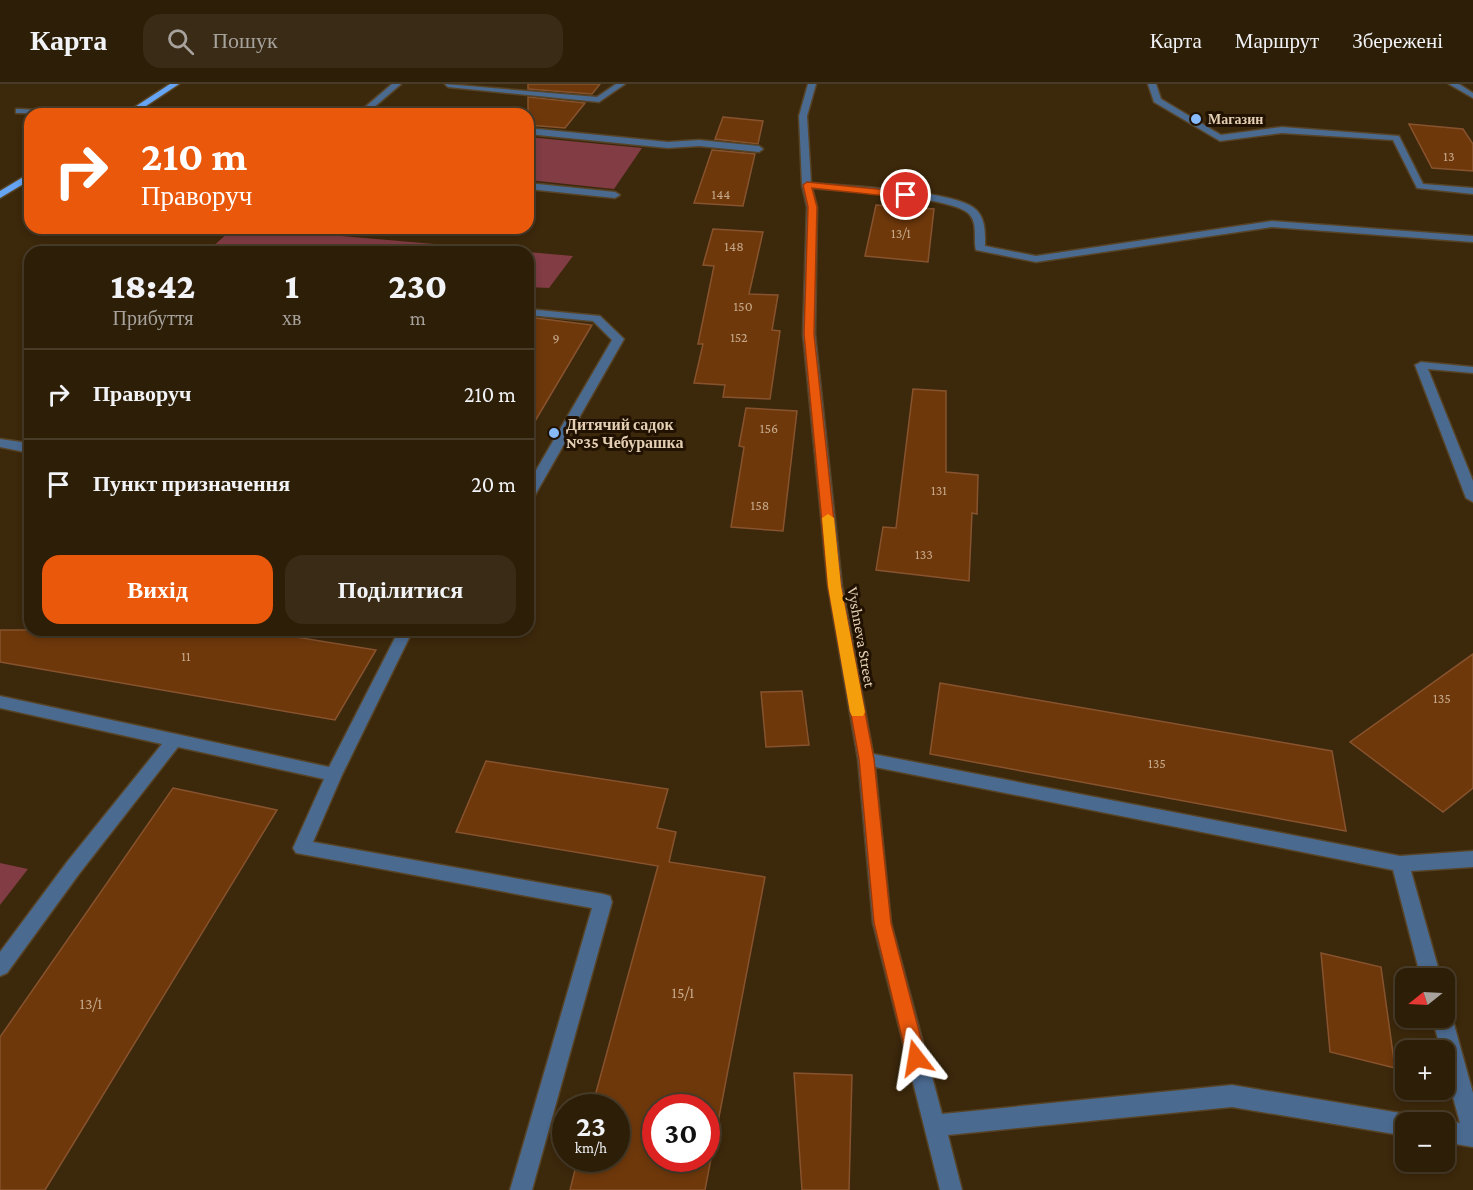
<!DOCTYPE html>
<html lang="uk">
<head>
<meta charset="utf-8">
<style>
	:root { --surface:#2d1e08; --page:#392b16; --text:#f1f3f6; --muted:#a7a29c; --line:#483c29; --accent:#ea580c }
	body { margin:0; font-family:"Crimson Pro",serif; background:var(--page); color:var(--text); height:100vh; display:flex; flex-direction:column; font-size:22px; white-space:nowrap }
	* { box-sizing:border-box; margin:0 }
	p { font-size:20px; color:var(--muted) }
	.icon { flex:none; width:33px; height:33px; fill:none; stroke:currentColor; stroke-width:2; stroke-linecap:round; stroke-linejoin:round }
	.map { position:relative; flex:1; overflow:hidden }
	.drawer { position:absolute; left:24px; top:162px; width:510px; height:390px; display:flex; flex-direction:column; background:var(--surface); border-radius:18px; box-shadow:0 3px 9px #0003,0 0 0 2px var(--line) }
	.drawer>* { flex:none }
	.hud { position:absolute; left:24px; top:24px; width:510px; height:126px; border-radius:18px; box-shadow:0 3px 9px #0003,0 0 0 2px var(--line); background:#ea580c; color:#fff; overflow:hidden }
	.needle { width:39px; rotate:252deg }
	.buttons { position:absolute; left:1395px; top:884px; display:grid; gap:12px }
	.buttons a { display:grid; place-items:center; width:60px; height:60px; border-radius:12px; background:var(--surface); box-shadow:0 3px 9px #0003,0 0 0 2px var(--line); font-size:30px }
	.speed { position:absolute; left:552px; top:1010px; display:flex; gap:12px; font-size:30px; font-weight:700; text-align:center }
	.speed>* { display:grid; place-content:center; width:78px; height:78px; border-radius:50%; background:var(--surface); box-shadow:0 3px 9px #0003,0 0 0 2px var(--line); line-height:1 }
	.speed small { font-size:15px; font-weight:400 }
	.speed .limit { border:9px solid #d22; background:#fff; color:#111 }
	.pin { position:absolute; display:grid; place-items:center; width:51px; height:51px; color:#fff; margin:-26px; border:3px solid #fff; border-radius:50%; box-shadow:0 2px 6px #0007 }
	.me { position:absolute; width:66px; margin:-33px; rotate:346deg; stroke-linejoin:round; filter:drop-shadow(0 0 4px #0008) }
	.turn { display:flex; align-items:center; gap:21px; height:126px; padding:0 18px; font-size:27px }
	.turn .icon { width:78px; height:78px; stroke-width:2.5 }
	.turn b { display:block; font-size:42px; line-height:51px }
	.eta { display:flex; justify-content:space-evenly; align-items:center; height:102px; text-align:center }
	.eta b { font-size:36px; font-weight:800; line-height:42px }
	.primary-button { display:flex; gap:12px; margin-top:auto; padding:12px 18px }
	.primary-button a { flex:1; height:69px; border-radius:18px; background:var(--accent); color:#fff; font-size:24px; font-weight:800; line-height:69px; text-align:center }
	.primary-button a+a { background:var(--page); color:var(--text) }
	ul { padding:0; list-style:none }
	li { display:flex; align-items:center; gap:18px; height:90px; padding:0 18px; border-top:2px solid var(--line) }
	li div { flex:1 }
	li b { display:block; font-size:22px }
	li em { font-style:normal }
	header { display:flex; align-items:center; gap:36px; box-sizing:border-box; height:84px; padding:0 30px; background:var(--surface); border-bottom:2px solid var(--line) }
	header strong { font-size:28px }
	nav { display:flex; gap:33px; margin-inline-start:auto; font-size:21px }
	.search { width:420px; height:54px; background:var(--page); display:flex; align-items:center; gap:15px; box-sizing:border-box; padding:0 21px; border-radius:18px; color:var(--muted); font-size:22px }
	.map>svg:first-child { display:block }
	.green { fill:#813c44 }
	.building { fill:#6e380b; stroke:#87532e; stroke-width:1.5; fill-rule:evenodd }
	.lines { fill:none; stroke-linecap:round; stroke-linejoin:round }
	.minor-casing { stroke:#574326; stroke-width:3 }
	.major-casing { stroke:#574326; stroke-width:3 }
	.minor { fill:#4b6a90; fill-rule:evenodd }
	.major { fill:#65a5f3; fill-rule:evenodd }
	.route { fill:#ea580c; stroke:#983908; stroke-width:1.5 }
	.slow { fill:#f59e0b }
	.poi-dot { fill:#87bbfb; stroke:#201100; stroke-width:2 }
	.labels { text-anchor:middle; stroke-width:6; stroke-linejoin:round; paint-order:stroke }
	.far-poi-label { font-size:14px; font-weight:bold; fill:#e4cfb4; stroke:#201100; text-anchor:start }
	.number-label { font-size:14px; fill:#c6a98a }
	.poi-label { font-size:16px; font-weight:bold; fill:#e4cfb4; stroke:#201100; text-anchor:start }
	.street-label { font-size:16px; fill:#e4cfb4; stroke:#201100 }
	.near-number-label { font-size:16px; fill:#c6a98a }
</style>
</head>
<body>
<header>
<strong>Карта</strong>
<div class="search"><svg class="icon" aria-label="search" viewBox="0 0 24 24"><circle cx="10" cy="10" r="6"/><path d="M15 15l6 6"/></svg>Пошук</div>
<nav><a>Карта</a><a>Маршрут</a><a>Збережені</a></nav>
</header>
<div class="map">
<svg width="1473" height="1106" viewBox="0 0 1473 1106">
	<rect width="100%" height="100%" fill="#3c280b"/>
	<g class="green">
		<path d="M 528,53 L 642,64 L 614,105 L 528,96 Z"/>
		<path d="M 233,144 L 248,144 L 528,168 L 207,168 Z"/>
		<path d="M 528,168 L 573,172 L 549,204 L 528,203 Z"/>
		<path d="M 0,779 L 28,785 L 0,821 Z"/>
	</g>
	<g class="building">
		<path d="M 528,0 L 600,0 L 592,10 L 528,5 Z"/>
		<path d="M 528,13 L 585,19 L 565,44 L 528,41 Z"/>
		<path d="M 723,33 L 763,37 L 758,60 L 715,55 Z"/>
		<path d="M 1409,40 L 1463,45 L 1473,60 L 1473,87 L 1432,84 Z"/>
		<path d="M 712,66 L 755,70 L 743,122 L 694,119 Z"/>
		<path d="M 876,121 L 934,125 L 928,178 L 865,172 Z"/>
		<path d="M 713,145 L 763,148 L 749,210 L 778,211 L 772,246 L 780,247 L 770,315 L 723,313 L 725,301 L 694,299 L 703,260 L 698,260 L 714,182 L 703,181 Z"/>
		<path d="M 528,233 L 592,241 L 528,349 Z"/>
		<path d="M 913,305 L 946,307 L 946,388 L 978,391 L 977,430 L 972,429 L 969,497 L 876,486 L 883,443 L 896,444 Z"/>
		<path d="M 746,324 L 797,327 L 783,447 L 731,443 L 744,363 L 739,362 Z"/>
		<path d="M 0,546 L 252,546 L 376,566 L 335,636 L 0,578 Z"/>
		<path d="M 1473,570 L 1473,704 L 1443,728 L 1350,658 Z"/>
		<path d="M 940,599 L 1332,667 L 1346,747 L 930,670 Z"/>
		<path d="M 802,607 L 809,661 L 766,663 L 761,608 Z"/>
		<path d="M 486,677 L 668,705 L 657,744 L 676,748 L 669,778 L 765,793 L 705,1106 L 570,1106 L 578,1074 L 616,1074 L 616,1023 L 592,1023 L 658,782 L 456,748 ZM 656,1023 L 706,1023 L 706,1074 L 656,1074 Z"/>
		<path d="M 173,704 L 277,726 L 45,1106 L 0,1106 L 0,953 Z"/>
		<path d="M 1321,869 L 1381,883 L 1395,984 L 1330,968 Z"/>
		<path d="M 794,989 L 852,991 L 849,1106 L 802,1106 Z"/>
	</g>
	<g class="lines">
		<defs>
			<g id="minor">
				<path d="M 392,0 L 401,0 L 366,30 L 357,30 Z"/>
				<path d="M 445,0 L 597,13 L 616,0 L 625,0 L 599,18 L 448,3 Z"/>
				<path d="M 808,0 L 816,0 L 807,32 L 811,99 C 844,102 952,106 974,124 C 986,133 985,149 985,162 L 1036,172 L 1272,137 L 1473,152 L 1473,158 L 1272,143 L 1036,178 L 976,166 C 973,155 978,141 970,131 C 956,112 839,107 812,104 L 817,123 L 815,250 L 842,502 L 873,670 L 1400,772 L 1473,767 L 1473,783 L 1411,787 L 1441,894 L 1421,894 L 1393,786 L 875,683 L 891,839 L 942,1030 L 1232,1001 L 1406,1030 L 1414,1033 L 1415,1038 L 1406,1038 L 1406,1052 L 1232,1023 L 948,1051 L 962,1106 L 940,1106 L 873,839 L 858,675 L 828,502 L 803,250 L 807,123 L 802,101 L 799,32 Z"/>
				<path d="M 1148,0 L 1156,0 L 1161,15 L 1221,51 L 1282,43 L 1399,52 L 1423,100 L 1473,104 L 1473,110 L 1417,104 L 1393,56 L 1282,49 L 1220,57 L 1154,18 Z"/>
				<path d="M 1449,0 L 1459,0 L 1473,9 L 1473,14 Z"/>
				<path d="M 19,25 L 74,28 L 78,30 L 16,29 L 16,25 Z"/>
				<path d="M 528,44 L 668,58 L 699,56 L 759,62 L 763,65 L 759,68 L 699,62 L 668,64 L 528,50 Z"/>
				<path d="M 528,99 L 615,108 L 620,111 L 615,114 L 528,105 Z"/>
				<path d="M 528,225 L 600,232 L 624,255 L 535,411 L 528,415 L 528,400 L 612,256 L 593,237 L 528,231 Z"/>
				<path d="M 1421,278 L 1473,283 L 1473,289 L 1428,285 L 1473,397 L 1473,418 L 1466,414 L 1415,281 Z"/>
				<path d="M 0,355 L 28,359 L 30,369 L 0,363 Z"/>
				<path d="M 399,546 L 413,546 L 342,691 L 313,758 L 603,810 L 610,812 L 612,818 L 532,1106 L 510,1106 L 592,824 L 296,769 L 293,764 L 324,695 L 178,663 L 79,790 L 7,889 L 0,892 L 0,868 L 67,778 L 162,660 L 0,624 L 0,612 L 329,683 Z"/>
				<path d="M 1444,924 L 1449,926 L 1452,933 L 1473,1009 L 1473,1063 L 1444,1058 L 1444,1038 L 1440,1038 L 1444,1036 L 1460,1039 L 1444,980 L 1444,966 L 1441,966 L 1432,933 L 1444,933 Z"/>
			</g>
			<g id="major">
				<path d="M 170,0 L 179,0 L 134,30 L 124,30 Z"/>
				<path d="M 30,89 L 30,96 L 0,114 L 0,107 Z"/>
			</g>
		</defs>
		<use href="#minor" class="minor-casing"/>
		<use href="#major" class="major-casing"/>
		<use href="#minor" class="minor"/>
		<use href="#major" class="major"/>
	</g>
	<path class="route" d="M 807,98 L 906,108 L 910,111 L 906,114 L 812,104 L 817,123 L 814,250 L 841,502 L 874,675 L 891,839 L 926,974 L 923,981 L 916,983 L 910,981 L 907,974 L 874,839 L 859,675 L 828,502 L 804,250 L 808,123 L 803,101 Z"/>
	<path class="slow" d="M 828,430 L 834,434 L 841,502 L 865,628 L 863,632 L 852,632 L 850,628 L 828,502 L 822,434 Z"/>
	<g class="poi-dot">
		<circle cx="1196" cy="35" r="6"/>
		<circle cx="554" cy="349" r="6"/>
	</g>
	<g class="labels">
		<g class="far-poi-label">
			<text x="1208" y="40">Магазин</text>
		</g>
		<g class="number-label">
			<text x="1449" y="77">13</text>
			<text x="721" y="115">144</text>
			<text x="901" y="154">13/1</text>
			<text x="734" y="167">148</text>
			<text x="743" y="227">150</text>
			<text x="739" y="258">152</text>
			<text x="556" y="259">9</text>
			<text x="769" y="349">156</text>
			<text x="939" y="411">131</text>
			<text x="760" y="426">158</text>
			<text x="924" y="475">133</text>
			<text x="186" y="577">11</text>
			<text x="1442" y="619">135</text>
			<text x="1157" y="684">135</text>
		</g>
		<g class="poi-label">
			<text x="566" y="346">Дитячий садок<tspan x="566" dy="18">№35 Чебурашка</tspan></text>
		</g>
		<g class="street-label">
			<text transform="translate(862 553) rotate(80)" y="6">Vyshneva Street</text>
		</g>
		<g class="near-number-label">
			<text x="683" y="914">15/1</text>
			<text x="91" y="925">13/1</text>
		</g>
	</g>
</svg>
<div class="buttons">
<a><svg class="needle" viewBox="-14 -14 28 28"><path d="M0-13l5 13h-10z" fill="#e53935"/><path d="M0 13l5-13h-10z" fill="#a7a29c"/></svg></a>
<a>+</a>
<a>−</a>
</div>
<div class="speed"><div>23<small>km/h</small></div><div class="limit">30</div></div>
<div class="pin" style="left:906px;top:111px;background:#d93025"><svg class="icon" aria-label="arrive" viewBox="0 0 24 24"><path d="M6 21V4h12l-3 4 3 4H6"/></svg></div>
<svg class="me" style="left:916px;top:974px" viewBox="-20 -20 40 40"><path d="M0-17L14 15 0 8-14 15z" fill="#ea580c" stroke="#fff" stroke-width="4"/></svg>
<div class="hud">
<div class="turn"><svg class="icon" aria-label="right" viewBox="0 0 24 24"><path d="M7 20v-9h11M14 6l5 5-5 5"/></svg><div><b>210 m</b>Праворуч</div></div>
</div>
<section class="drawer">
<div class="eta">
<div><b>18:42</b><p>Прибуття</p></div>
<div><b>1</b><p>хв</p></div>
<div><b>230</b><p>m</p></div>
</div>
<ul>
<li><svg class="icon" aria-label="right" viewBox="0 0 24 24"><path d="M7 20v-9h11M14 6l5 5-5 5"/></svg><div><b>Праворуч</b></div><em>210 m</em></li>
<li><svg class="icon" aria-label="arrive" viewBox="0 0 24 24"><path d="M6 21V4h12l-3 4 3 4H6"/></svg><div><b>Пункт призначення</b></div><em>20 m</em></li>
</ul>
<div class="primary-button"><a>Вихід</a><a>Поділитися</a></div>
</section>
</div>
</body>
</html>
